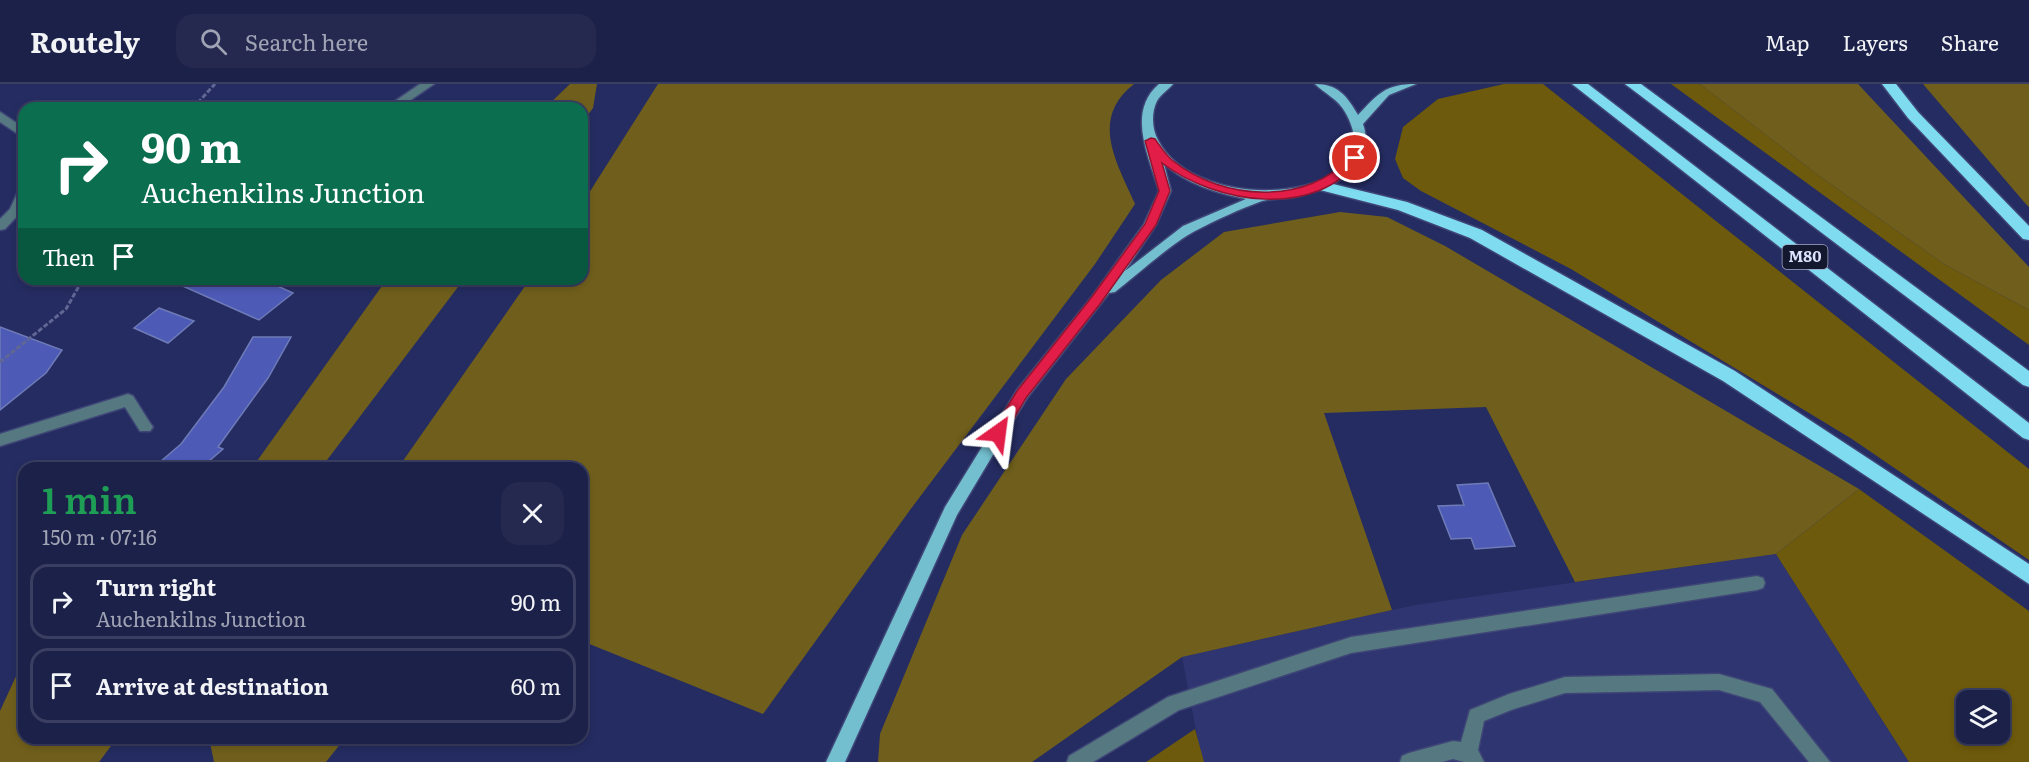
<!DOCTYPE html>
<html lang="en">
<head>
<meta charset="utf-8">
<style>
	:root { --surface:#1c2149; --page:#252950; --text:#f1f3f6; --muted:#a0a3b4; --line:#3a3e61 }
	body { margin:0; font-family:Literata,serif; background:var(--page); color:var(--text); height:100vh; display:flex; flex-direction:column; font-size:22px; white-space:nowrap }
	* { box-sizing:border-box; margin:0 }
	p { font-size:20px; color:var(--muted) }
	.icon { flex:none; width:33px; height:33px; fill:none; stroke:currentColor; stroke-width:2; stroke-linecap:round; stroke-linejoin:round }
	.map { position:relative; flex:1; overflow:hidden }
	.panel { position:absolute; left:18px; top:378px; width:570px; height:282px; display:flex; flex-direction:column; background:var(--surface); border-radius:18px; box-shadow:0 3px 9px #0003,0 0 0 2px var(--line) }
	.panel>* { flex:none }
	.hud { position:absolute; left:18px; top:18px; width:570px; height:183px; border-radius:18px; box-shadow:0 3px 9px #0003,0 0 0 2px var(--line); background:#0b6e4f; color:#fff; overflow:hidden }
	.buttons { position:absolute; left:1956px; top:606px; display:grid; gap:12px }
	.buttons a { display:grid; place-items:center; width:54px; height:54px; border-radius:12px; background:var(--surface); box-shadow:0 3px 9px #0003,0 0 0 2px var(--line); font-size:30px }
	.pin { position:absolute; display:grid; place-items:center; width:51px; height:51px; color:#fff; margin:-26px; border:3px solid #fff; border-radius:50%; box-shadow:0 2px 6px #0007 }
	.me { position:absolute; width:66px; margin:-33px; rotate:31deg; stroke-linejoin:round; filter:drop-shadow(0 0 4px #0008) }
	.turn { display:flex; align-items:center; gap:21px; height:126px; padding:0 24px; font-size:27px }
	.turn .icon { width:78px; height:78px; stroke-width:2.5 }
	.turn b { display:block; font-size:42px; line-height:51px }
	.then { display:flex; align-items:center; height:57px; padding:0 24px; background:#0003; gap:12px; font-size:22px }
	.round { display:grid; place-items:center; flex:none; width:63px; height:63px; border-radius:18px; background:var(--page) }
	.overview { display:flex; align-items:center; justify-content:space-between; height:102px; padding:0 24px }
	h1 { font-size:36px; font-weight:600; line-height:45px; color:#1e9e55 }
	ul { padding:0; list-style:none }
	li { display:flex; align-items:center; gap:18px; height:75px; margin:0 12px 9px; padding:0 12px; border:3px solid var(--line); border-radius:18px }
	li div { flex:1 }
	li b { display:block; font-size:22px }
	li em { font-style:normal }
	header { display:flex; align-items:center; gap:36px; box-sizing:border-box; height:84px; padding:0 30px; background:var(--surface); border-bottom:2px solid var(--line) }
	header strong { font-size:28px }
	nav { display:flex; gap:33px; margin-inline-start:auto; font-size:21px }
	.search { width:420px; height:54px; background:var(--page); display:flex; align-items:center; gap:15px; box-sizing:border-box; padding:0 21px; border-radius:18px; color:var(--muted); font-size:22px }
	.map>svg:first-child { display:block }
	.built { fill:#2e3570 }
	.green { fill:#6d5a0c; fill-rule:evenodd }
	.forest { fill:#705f1c }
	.building { fill:#4d5ab6; stroke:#6e7bb7; stroke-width:1.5 }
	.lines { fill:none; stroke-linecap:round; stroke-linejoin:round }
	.minor-casing { stroke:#3f4677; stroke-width:3 }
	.major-casing { stroke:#3f4677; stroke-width:3 }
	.highway-casing { stroke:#3f4677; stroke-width:3 }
	.path { stroke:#606794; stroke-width:3; stroke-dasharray:5 2; stroke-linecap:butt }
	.minor { fill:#567981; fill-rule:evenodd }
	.major { fill:#73bfd0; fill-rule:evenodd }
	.highway { fill:#7edbf0; fill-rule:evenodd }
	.route { fill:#e11d48; stroke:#92132f; stroke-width:1.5 }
	.labels { text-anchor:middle; stroke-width:6; stroke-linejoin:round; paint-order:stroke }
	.shield { fill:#13182f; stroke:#a0a6c0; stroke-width:1.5 }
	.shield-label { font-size:15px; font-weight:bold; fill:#dce3fe }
</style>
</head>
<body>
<header>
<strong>Routely</strong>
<div class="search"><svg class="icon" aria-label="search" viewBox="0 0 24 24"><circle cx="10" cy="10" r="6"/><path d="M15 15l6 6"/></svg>Search here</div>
<nav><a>Map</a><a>Layers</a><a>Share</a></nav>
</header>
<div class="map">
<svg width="2029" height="678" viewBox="0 0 2029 678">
	<rect width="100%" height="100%" fill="#252c61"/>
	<path class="built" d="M 1776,470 L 1909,678 L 1202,678 L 1182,573 L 1415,521 Z"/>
	<g class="green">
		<path d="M 1504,0 L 1543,0 L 2029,385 L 2029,476 L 1852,355 L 1571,185 L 1421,107 L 1403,94 L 1395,75 L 1403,43 L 1438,15 Z"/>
		<path d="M 1671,0 L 1700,0 L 1822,94 L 1944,180 L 2029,226 L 2029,261 Z"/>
		<path d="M 1859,405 L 2029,527 L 2029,678 L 1909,678 L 1776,470 ZM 1966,616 L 2000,616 L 2000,650 L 1966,650 Z"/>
		<path d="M 1195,645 L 1204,678 L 1146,678 Z"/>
	</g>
	<g class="forest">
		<path d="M 570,0 L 597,0 L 593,24 L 582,39 L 582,24 L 545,24 Z"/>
		<path d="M 658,0 L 1134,0 C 1089,35 1117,79 1135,120 L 1095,180 L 910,426 L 763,630 L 582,557 L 582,384 L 398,384 L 530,195 L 582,195 L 582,120 Z"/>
		<path d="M 1700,0 L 1858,0 L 2029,183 L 2029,226 L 1944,180 L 1822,94 Z"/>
		<path d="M 1923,0 L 2029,0 L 2029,123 L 2025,119 Z"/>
		<path d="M 1340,128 L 1387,133 L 1445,162 L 1859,405 L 1776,470 L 1575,498 L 1486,323 L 1324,329 L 1392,526 L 1182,573 L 1032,678 L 878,678 L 880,650 L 962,451 L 1066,295 L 1161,196 L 1224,148 Z"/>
		<path d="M 387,195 L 464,195 L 321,384 L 252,384 Z"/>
		<path d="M 24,575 L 24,654 L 117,654 L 99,678 L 0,678 L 0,627 Z"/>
		<path d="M 209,654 L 345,654 L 326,678 L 214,678 Z"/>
	</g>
	<g class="building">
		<path d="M 167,195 L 262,195 L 293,209 L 259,236 Z"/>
		<path d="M 159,224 L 194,237 L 168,259 L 134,244 Z"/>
		<path d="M 0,243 L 62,266 L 46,289 L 0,326 Z"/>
		<path d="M 253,253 L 291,253 L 268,294 L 218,363 L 223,365 L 201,384 L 153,384 L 181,360 L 224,303 Z"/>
		<path d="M 1488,399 L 1515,462 L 1475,465 L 1471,454 L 1451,455 L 1438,422 L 1464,421 L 1457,401 Z"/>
	</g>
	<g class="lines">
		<defs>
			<g id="minor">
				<path d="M 420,0 L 434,0 L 399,24 L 385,24 Z"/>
				<path d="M 0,28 L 24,44 L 24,54 L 0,38 Z"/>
				<path d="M 24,102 L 22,127 L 5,145 L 0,146 L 0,135 L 10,125 L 20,103 Z"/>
				<path d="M 128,310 L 133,312 L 150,339 L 153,343 L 150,347 L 140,347 L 125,323 L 0,362 L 0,350 Z"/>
				<path d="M 1757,492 L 1763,494 L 1765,499 L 1763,504 L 1757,506 L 1351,569 L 1179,626 L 1093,678 L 1067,678 L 1069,672 L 1168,613 L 1351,553 Z"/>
				<path d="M 1719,590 L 1772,605 L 1830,678 L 1809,678 L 1760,618 L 1719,606 L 1565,609 L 1511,626 L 1484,637 L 1478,666 L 1484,678 L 1464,678 L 1453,675 L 1442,678 L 1400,678 L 1402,672 L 1409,669 L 1453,657 L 1461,658 L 1470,626 L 1509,610 L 1565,593 Z"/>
			</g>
			<path id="major" d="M 1159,0 L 1173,0 C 1168,6 1161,10 1157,17 C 1151,29 1152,45 1158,56 C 1197,135 1398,117 1345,28 C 1338,15 1325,10 1315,0 C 1338,0 1347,12 1358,31 C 1378,10 1385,0 1416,0 L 1389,11 L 1363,40 C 1378,84 1329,106 1294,113 C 1284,115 1272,114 1262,117 C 1240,125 1216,136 1195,147 C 1172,159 1137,191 1115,208 L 1109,209 L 1027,314 L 957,431 L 845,678 L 826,678 L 945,423 L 1017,306 L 1091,214 L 1144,140 L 1159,107 C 1149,73 1126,28 1159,0 ZM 1164,80 C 1187,100 1216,109 1246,115 L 1183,142 L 1125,187 L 1156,141 L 1171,107 Z"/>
			<g id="highway">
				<path d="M 1572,0 L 1588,0 L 2029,339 L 2029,356 L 2023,354 Z"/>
				<path d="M 1625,0 L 1641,0 L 2029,287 L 2029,303 L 2023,301 Z"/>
				<path d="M 1882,0 L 1896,0 L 1918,28 L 2029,142 L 2029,156 L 2023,155 L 1908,34 Z"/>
				<path d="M 1321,97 L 1407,118 L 1482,146 L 1735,287 L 2029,480 L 2029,500 L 1723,297 L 1470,154 L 1398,126 L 1316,105 L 1314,102 L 1316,99 Z"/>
			</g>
		</defs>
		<use href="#minor" class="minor-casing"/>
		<use href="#major" class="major-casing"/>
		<use href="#highway" class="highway-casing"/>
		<g class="path">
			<path d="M 193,24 L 215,0"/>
			<path d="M 0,278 L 66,225 L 83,195"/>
		</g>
		<use href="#minor" class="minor"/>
		<use href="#major" class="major"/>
		<use href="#highway" class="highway"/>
	</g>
	<path class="route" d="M 1151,54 L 1155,55 C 1160,62 1165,70 1172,76 C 1222,117 1308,122 1351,72 L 1361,74 C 1316,136 1216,120 1162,79 L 1170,107 L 1156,141 L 1100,220 L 1026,314 L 1003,353 L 993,353 L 991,349 L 1017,307 L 1091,214 L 1145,140 L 1159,107 L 1145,57 Z"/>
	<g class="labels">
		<rect class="shield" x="1782.5" y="161" width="45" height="24" rx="4.5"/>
		<g class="shield-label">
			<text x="1805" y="178">M80</text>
		</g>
	</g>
</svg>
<div class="buttons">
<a><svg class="icon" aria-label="layers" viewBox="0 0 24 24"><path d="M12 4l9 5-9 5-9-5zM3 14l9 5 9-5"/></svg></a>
</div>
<div class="pin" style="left:1355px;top:74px;background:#d93025"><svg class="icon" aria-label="arrive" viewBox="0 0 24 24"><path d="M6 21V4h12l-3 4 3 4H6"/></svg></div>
<svg class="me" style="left:998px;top:349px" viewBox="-20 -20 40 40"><path d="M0-17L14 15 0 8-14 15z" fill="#e11d48" stroke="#fff" stroke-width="4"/></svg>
<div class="hud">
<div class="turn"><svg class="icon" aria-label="right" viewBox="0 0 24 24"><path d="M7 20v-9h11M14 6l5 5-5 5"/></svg><div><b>90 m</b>Auchenkilns Junction</div></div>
<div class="then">Then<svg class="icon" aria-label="arrive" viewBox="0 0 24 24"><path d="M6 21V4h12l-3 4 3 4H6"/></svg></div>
</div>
<section class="panel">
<div class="overview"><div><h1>1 min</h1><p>150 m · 07:16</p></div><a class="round"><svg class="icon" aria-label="close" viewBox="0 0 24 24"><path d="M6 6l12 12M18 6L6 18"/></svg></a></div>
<ul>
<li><svg class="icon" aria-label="right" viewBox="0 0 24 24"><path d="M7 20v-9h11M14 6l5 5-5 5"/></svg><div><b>Turn right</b><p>Auchenkilns Junction</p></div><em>90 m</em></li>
<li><svg class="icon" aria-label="arrive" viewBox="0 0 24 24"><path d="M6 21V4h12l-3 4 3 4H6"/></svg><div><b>Arrive at destination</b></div><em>60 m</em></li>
</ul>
</section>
</div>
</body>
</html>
